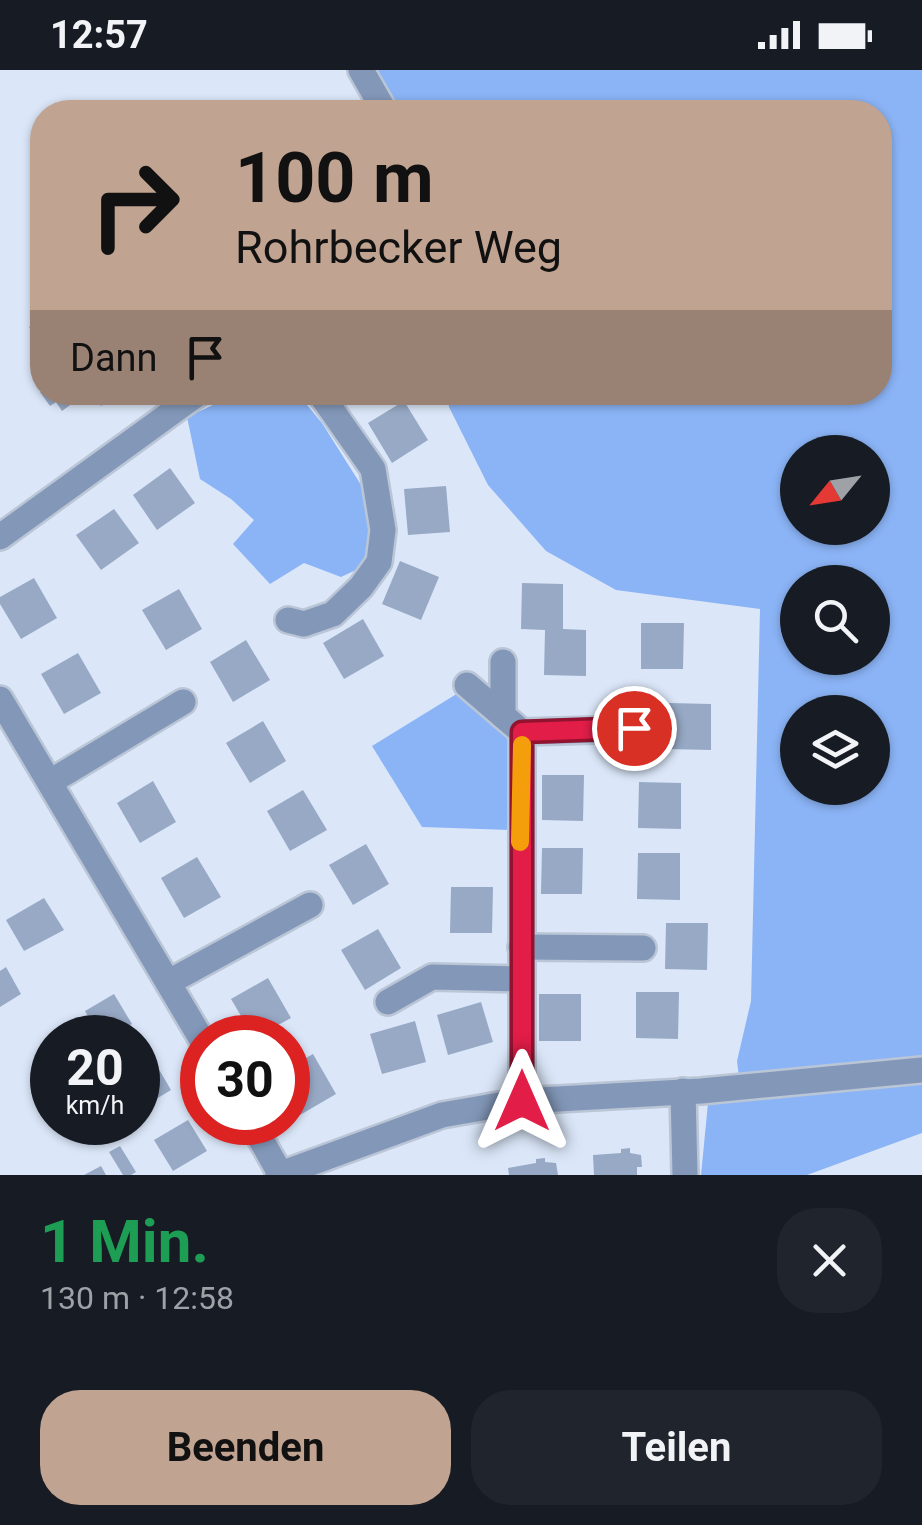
<!DOCTYPE html>
<html lang="de">
<head>
<meta charset="utf-8">
<style>
	:root { --surface:#171b24; --page:#20242c; --text:#f1f3f6; --muted:#9ea1a6; --accent:#c0a390 }
	body { margin:0; font-family:Roboto,sans-serif; background:var(--page); color:var(--text); height:100vh; display:flex; flex-direction:column; font-size:38px; white-space:nowrap }
	* { box-sizing:border-box; margin:0 }
	p { font-size:32px; color:var(--muted) }
	.icon { flex:none; width:55px; height:55px; fill:none; stroke:currentColor; stroke-width:2; stroke-linecap:round; stroke-linejoin:round }
	.map { position:relative; height:1105px; overflow:hidden }
	.side { display:flex; flex-direction:column; background:var(--surface); flex:1 }
	.side>* { flex:none }
	.top-card { position:absolute; left:30px; top:30px; width:862px; height:305px; border-radius:40px; box-shadow:0 2px 8px #0004; background:#c0a390; color:#111; overflow:hidden }
	.needle { width:65px; rotate:240deg }
	.controls { position:absolute; left:780px; top:365px; display:grid; gap:20px }
	.controls a { display:grid; place-items:center; width:110px; height:110px; border-radius:50%; background:var(--surface); box-shadow:0 2px 8px #0004; font-size:50px }
	.speed { position:absolute; left:30px; top:945px; display:flex; gap:20px; font-size:50px; font-weight:700; text-align:center }
	.speed>* { display:grid; place-content:center; width:130px; height:130px; border-radius:50%; background:var(--surface); box-shadow:0 2px 8px #0004; line-height:1 }
	.speed small { font-size:25px; font-weight:400 }
	.speed .limit { border:15px solid #d22; background:#fff; color:#111 }
	.pin { position:absolute; display:grid; place-items:center; width:85px; height:85px; color:#fff; margin:-42px; border:5px solid #fff; border-radius:50%; box-shadow:0 2px 10px #0007 }
	.me { position:absolute; width:110px; margin:-55px; rotate:0deg; stroke-linejoin:round; filter:drop-shadow(0 0 8px #0008) }
	.turn { display:flex; align-items:center; gap:35px; height:210px; padding:0 40px; font-size:45px }
	.turn .icon { width:130px; height:130px; stroke-width:2.5 }
	.turn b { display:block; font-size:70px; line-height:85px }
	.then { display:flex; align-items:center; height:95px; padding:0 40px; background:#0003; gap:20px; font-size:38px }
	.round { display:grid; place-items:center; flex:none; width:105px; height:105px; border-radius:40px; background:var(--page) }
	.head { display:flex; align-items:center; justify-content:space-between; height:170px; padding:0 40px }
	h1 { font-size:60px; font-weight:700; line-height:75px; color:#1e9e55 }
	.cta { display:flex; gap:20px; margin-top:auto; padding:20px 40px }
	.cta a { flex:1; height:115px; border-radius:40px; background:var(--accent); color:#111; font-size:40px; font-weight:700; line-height:115px; text-align:center }
	.cta a+a { background:var(--page); color:var(--text) }
	.status { display:flex; justify-content:space-between; align-items:center; height:70px; padding:0 50px; background:var(--surface); direction:ltr }
	.status svg { height:28px; fill:currentColor }
	.map>svg:first-child { display:block }
	.green { fill:#8bb4f6; fill-rule:evenodd }
	.building { fill:#97a9c5 }
	.lines { fill:none; stroke-linecap:round; stroke-linejoin:round }
	.minor-casing { stroke:#bac5d6; stroke-width:30 }
	.minor { stroke:#8398b9; stroke-width:25 }
	.route-casing { stroke:#92132f; stroke-width:25 }
	.route { stroke:#e11d48; stroke-width:18 }
	.slow { stroke:#f59e0b; stroke-width:18 }
</style>
</head>
<body>
<div class="status"><b>12:57</b><svg viewBox="0 0 49 12"><path d="M0 12V9h3v3zM5 12V6h3v6zM10 12V3h3v9zM15 12V0h3v12zM26 1h20v11H26zM47 4h2v5h-2z"/></svg></div>
<div class="map">
<svg width="922" height="1105" viewBox="0 0 922 1105">
	<rect width="100%" height="100%" fill="#dbe7f9"/>
	<g class="green">
		<path d="M 373,0 L 922,0 L 922,1063 L 807,1105 L 701,1105 L 709,1023 L 739,1007 L 737,991 L 751,931 L 760,539 L 616,520 L 546,481 L 488,415 L 449,337 L 447,323 L 880,322 L 880,42 L 398,42 ZM 798,382 L 872,382 L 872,458 L 798,458 ZM 798,512 L 872,512 L 872,588 L 798,588 ZM 798,642 L 872,642 L 872,718 L 798,718 Z"/>
		<path d="M 239,323 L 297,323 L 322,353 L 368,426 L 373,492 L 341,507 L 304,493 L 270,514 L 233,474 L 254,450 L 231,429 L 200,409 L 187,347 Z"/>
		<path d="M 463,620 L 509,665 L 511,760 L 422,757 L 372,676 Z"/>
	</g>
	<g class="building">
		<path d="M 42,249 L 42,266 L 37,270 L 29,257 Z"/>
		<path d="M 40,322 L 88,322 L 62,341 L 56,332 L 50,336 Z"/>
		<path d="M 91,322 L 107,322 L 111,330 L 101,336 Z"/>
		<path d="M 404,331 L 428,370 L 392,393 L 368,353 Z"/>
		<path d="M 170,398 L 195,433 L 157,460 L 133,425 Z"/>
		<path d="M 446,416 L 450,462 L 408,465 L 404,419 Z"/>
		<path d="M 114,439 L 139,473 L 101,500 L 76,465 Z"/>
		<path d="M 400,491 L 439,507 L 421,550 L 382,534 Z"/>
		<path d="M 34,508 L 57,548 L 21,569 L 0,534 L 0,527 Z"/>
		<path d="M 522,513 L 563,514 L 563,559 L 586,560 L 586,606 L 544,605 L 545,560 L 521,559 Z"/>
		<path d="M 179,519 L 202,559 L 166,580 L 142,540 Z"/>
		<path d="M 363,549 L 384,586 L 344,609 L 323,573 Z"/>
		<path d="M 641,553 L 684,553 L 683,599 L 641,599 Z"/>
		<path d="M 246,570 L 270,610 L 233,632 L 210,592 Z"/>
		<path d="M 78,583 L 101,623 L 64,644 L 41,604 Z"/>
		<path d="M 669,633 L 711,634 L 711,680 L 668,679 Z"/>
		<path d="M 263,651 L 286,691 L 250,713 L 226,673 Z"/>
		<path d="M 542,705 L 584,705 L 583,751 L 542,750 Z"/>
		<path d="M 153,711 L 176,752 L 140,773 L 117,733 Z"/>
		<path d="M 639,712 L 681,713 L 681,759 L 638,758 Z"/>
		<path d="M 303,720 L 327,760 L 290,781 L 267,741 Z"/>
		<path d="M 366,774 L 389,814 L 353,835 L 329,795 Z"/>
		<path d="M 542,778 L 583,778 L 582,824 L 541,824 Z"/>
		<path d="M 638,783 L 680,783 L 680,830 L 637,829 Z"/>
		<path d="M 197,787 L 221,827 L 184,848 L 161,808 Z"/>
		<path d="M 451,817 L 493,817 L 492,863 L 450,863 Z"/>
		<path d="M 44,828 L 64,860 L 24,881 L 6,850 Z"/>
		<path d="M 666,853 L 708,853 L 707,900 L 665,899 Z"/>
		<path d="M 378,859 L 401,898 L 365,920 L 341,880 Z"/>
		<path d="M 6,897 L 21,924 L 0,937 L 0,901 Z"/>
		<path d="M 268,908 L 291,948 L 254,968 L 231,929 Z"/>
		<path d="M 636,922 L 679,922 L 678,969 L 636,968 Z"/>
		<path d="M 114,924 L 132,954 L 109,968 L 100,968 L 85,941 Z"/>
		<rect x="539" y="924" width="42" height="47"/>
		<path d="M 481,932 L 493,972 L 448,985 L 437,945 Z"/>
		<path d="M 415,951 L 426,992 L 382,1004 L 370,964 Z"/>
		<path d="M 313,984 L 336,1024 L 300,1045 L 288,1025 L 288,998 Z"/>
		<path d="M 154,991 L 171,1020 L 138,1040 L 138,1000 Z"/>
		<path d="M 188,1050 L 207,1081 L 173,1101 L 154,1070 Z"/>
		<path d="M 120,1076 L 136,1102 L 131,1105 L 123,1105 L 109,1082 Z"/>
		<path d="M 630,1078 L 630,1083 L 641,1085 L 642,1097 L 637,1097 L 637,1105 L 594,1105 L 593,1085 L 621,1083 L 621,1079 Z"/>
		<path d="M 545,1088 L 545,1092 L 556,1093 L 558,1105 L 509,1105 L 508,1098 L 536,1093 L 536,1089 Z"/>
		<path d="M 101,1096 L 106,1105 L 84,1105 Z"/>
	</g>
	<g class="lines">
		<defs>
			<g id="minor">
				<path d="M 361,0 L 385,42"/>
				<path d="M 0,467 L 200,322"/>
				<path d="M 288,550 L 304,554 L 333,544 L 361,517 L 379,492 L 383,460 L 373,399 L 319,322"/>
				<path d="M 467,615 L 522,662"/>
				<path d="M 0,629 L 202,970"/>
				<path d="M 503,646 L 503,592"/>
				<path d="M 50,712 L 183,632"/>
				<path d="M 521,877 L 643,878"/>
				<path d="M 169,912 L 310,835"/>
				<path d="M 388,932 L 432,907 L 521,909"/>
				<path d="M 683,1021 L 685,1105"/>
				<path d="M 522,1031 L 522,662 L 634,659"/>
				<path d="M 251,1052 L 281,1105"/>
				<path d="M 278,1105 L 442,1045 L 522,1031 L 701,1021 L 922,1000"/>
			</g>
		</defs>
		<use href="#minor" class="minor-casing"/>
		<use href="#minor" class="minor"/>
	</g>
	<g class="lines">
		<defs>
			<path id="route" d="M 522,1031 L 522,662 L 634,658"/>
		</defs>
		<use href="#route" class="route-casing"/>
		<use href="#route" class="route"/>
		<path class="slow" d="M 520,772 L 522,675"/>
	</g>
</svg>
<div class="controls">
<a><svg class="needle" viewBox="-14 -14 28 28"><path d="M0-13l5 13h-10z" fill="#e53935"/><path d="M0 13l5-13h-10z" fill="#9ea1a6"/></svg></a>
<a><svg class="icon" aria-label="search" viewBox="0 0 24 24"><circle cx="10" cy="10" r="6"/><path d="M15 15l6 6"/></svg></a>
<a><svg class="icon" aria-label="layers" viewBox="0 0 24 24"><path d="M12 4l9 5-9 5-9-5zM3 14l9 5 9-5"/></svg></a>
</div>
<div class="speed"><div>20<small>km/h</small></div><div class="limit">30</div></div>
<div class="pin" style="left:634px;top:658px;background:#d93025"><svg class="icon" aria-label="arrive" viewBox="0 0 24 24"><path d="M6 21V4h12l-3 4 3 4H6"/></svg></div>
<svg class="me" style="left:522px;top:1031px" viewBox="-20 -20 40 40"><path d="M0-17L14 15 0 8-14 15z" fill="#e11d48" stroke="#fff" stroke-width="4"/></svg>
<div class="top-card">
<div class="turn"><svg class="icon" aria-label="right" viewBox="0 0 24 24"><path d="M7 20v-9h11M14 6l5 5-5 5"/></svg><div><b>100 m</b>Rohrbecker Weg</div></div>
<div class="then">Dann<svg class="icon" aria-label="arrive" viewBox="0 0 24 24"><path d="M6 21V4h12l-3 4 3 4H6"/></svg></div>
</div>
</div>
<section class="side">
<div class="head"><div><h1>1 Min.</h1><p>130 m · 12:58</p></div><a class="round"><svg class="icon" aria-label="close" viewBox="0 0 24 24"><path d="M6 6l12 12M18 6L6 18"/></svg></a></div>
<div class="cta"><a>Beenden</a><a>Teilen</a></div>
</section>
</body>
</html>
